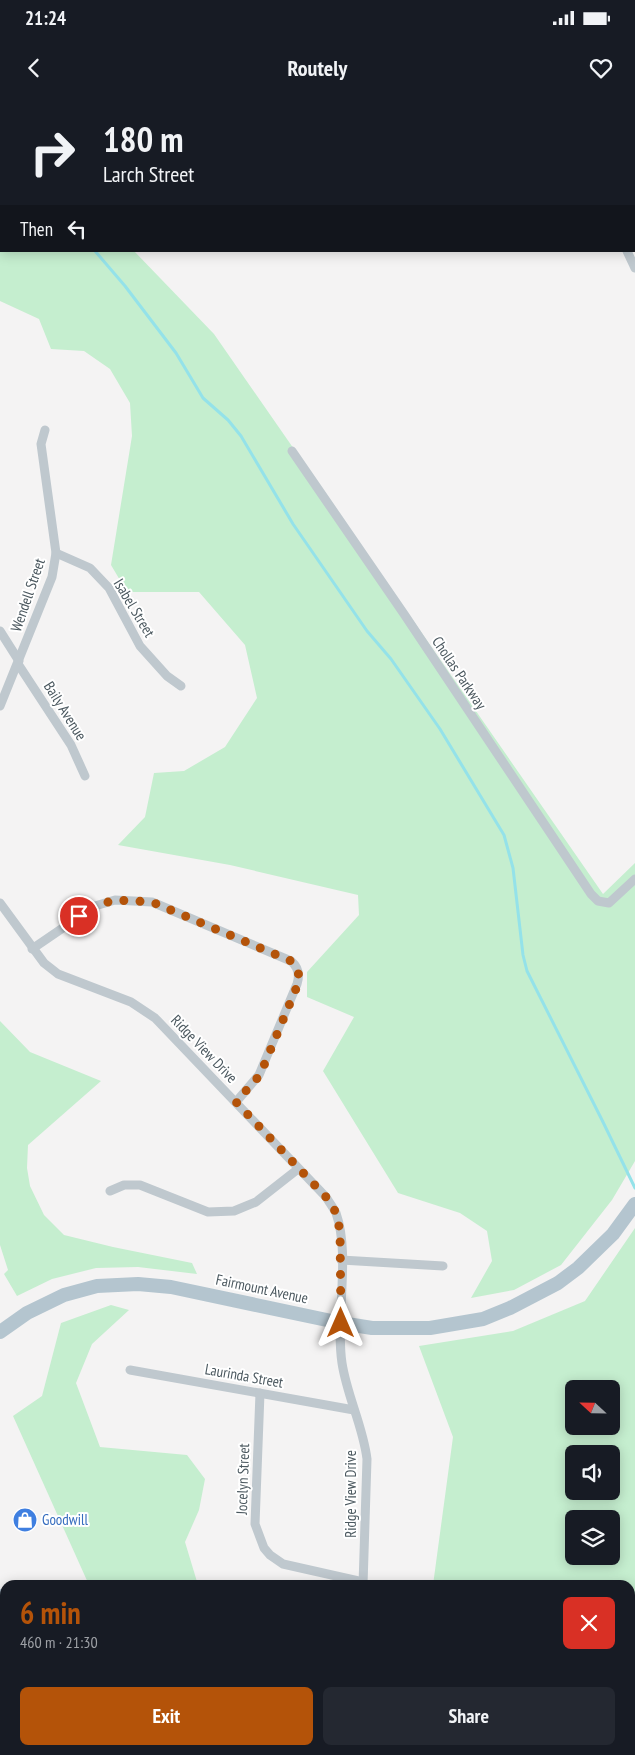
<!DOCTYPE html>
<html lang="en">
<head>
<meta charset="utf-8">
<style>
	:root { --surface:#171b24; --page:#242831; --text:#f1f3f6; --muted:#9ea1a6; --accent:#b45309 }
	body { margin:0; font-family:"PT Sans Narrow",sans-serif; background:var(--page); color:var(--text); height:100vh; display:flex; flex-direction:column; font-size:19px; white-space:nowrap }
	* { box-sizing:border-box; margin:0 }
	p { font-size:16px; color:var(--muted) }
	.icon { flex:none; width:28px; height:28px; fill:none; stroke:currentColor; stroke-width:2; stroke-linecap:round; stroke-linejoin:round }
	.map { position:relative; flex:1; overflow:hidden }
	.sheet { position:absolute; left:0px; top:1480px; width:635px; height:175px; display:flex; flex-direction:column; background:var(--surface); border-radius:15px 15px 0 0; box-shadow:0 2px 12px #0003 }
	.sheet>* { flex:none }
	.banner { position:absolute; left:0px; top:0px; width:635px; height:152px; box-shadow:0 2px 12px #0003; background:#171b24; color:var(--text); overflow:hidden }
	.needle { width:32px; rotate:292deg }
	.tools { position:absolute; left:565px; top:1280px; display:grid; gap:10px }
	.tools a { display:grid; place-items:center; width:55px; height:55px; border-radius:8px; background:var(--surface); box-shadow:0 2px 12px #0003; font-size:25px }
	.pin { position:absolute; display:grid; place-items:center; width:42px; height:42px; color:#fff; margin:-21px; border:2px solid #fff; border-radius:50%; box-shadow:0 1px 5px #0007 }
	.me { position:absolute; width:55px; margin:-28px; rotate:0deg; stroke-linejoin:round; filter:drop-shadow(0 0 4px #0008) }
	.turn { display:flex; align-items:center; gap:18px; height:105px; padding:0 20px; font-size:22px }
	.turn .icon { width:65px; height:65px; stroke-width:2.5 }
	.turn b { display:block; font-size:35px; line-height:42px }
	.then { display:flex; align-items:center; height:48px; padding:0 20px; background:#0003; gap:10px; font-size:19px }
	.round { display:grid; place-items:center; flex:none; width:52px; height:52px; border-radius:8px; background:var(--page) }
	.head { display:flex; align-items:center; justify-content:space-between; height:85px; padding:0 20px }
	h1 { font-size:30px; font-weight:600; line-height:38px; color:var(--accent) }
	.action { display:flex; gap:10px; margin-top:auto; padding:10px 20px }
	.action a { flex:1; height:58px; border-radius:8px; background:var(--accent); color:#fff; font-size:20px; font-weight:600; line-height:58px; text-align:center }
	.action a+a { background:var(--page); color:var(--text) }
	.status { display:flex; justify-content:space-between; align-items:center; height:35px; padding:0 25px; background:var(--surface); direction:ltr }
	.status svg { height:14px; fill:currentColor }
	header { display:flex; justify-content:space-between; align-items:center; height:65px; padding:0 20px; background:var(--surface); font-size:22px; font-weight:600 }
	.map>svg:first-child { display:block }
	.green { fill:#c5eecf; fill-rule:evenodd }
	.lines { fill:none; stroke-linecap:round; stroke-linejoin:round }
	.stream { stroke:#94e2e9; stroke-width:3 }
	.street { stroke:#bfc8ce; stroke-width:9 }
	.primary { stroke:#b4c5cf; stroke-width:14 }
	.route { stroke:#b45309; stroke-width:9; stroke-dasharray:0 16.2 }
	.labels { text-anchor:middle; stroke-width:4; stroke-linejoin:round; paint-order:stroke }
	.street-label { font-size:15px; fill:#4b585f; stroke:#fff }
	.shop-label { font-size:15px; fill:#366cbe; stroke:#fff; text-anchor:start }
</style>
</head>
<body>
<div class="status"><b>21:24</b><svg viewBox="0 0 49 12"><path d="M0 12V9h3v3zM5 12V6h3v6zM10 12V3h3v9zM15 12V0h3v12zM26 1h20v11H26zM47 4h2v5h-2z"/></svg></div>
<header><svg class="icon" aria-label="back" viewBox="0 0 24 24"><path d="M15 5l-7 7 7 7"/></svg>Routely<svg class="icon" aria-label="heart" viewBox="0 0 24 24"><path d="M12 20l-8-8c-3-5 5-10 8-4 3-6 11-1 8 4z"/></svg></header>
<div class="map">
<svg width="635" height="1655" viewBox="0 0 635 1655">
	<rect width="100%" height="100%" fill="#f4f3f3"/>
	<g class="green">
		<path d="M 0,12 L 1,13 L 1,151 L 134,151 L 214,234 L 603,794 L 635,763 L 635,1061 L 612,1100 L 561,1165 L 514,1190 L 471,1198 L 492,1161 L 487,1131 L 460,1113 L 398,1093 L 323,971 L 354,917 L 307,897 L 307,872 L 359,815 L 358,795 L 230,765 L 118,745 L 145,717 L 154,673 L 184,671 L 225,647 L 257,598 L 245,545 L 199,492 L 127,492 L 111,465 L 132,336 L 130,303 L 110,269 L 84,251 L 51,249 L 39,219 L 0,201 Z"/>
		<path d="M 0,921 L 30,952 L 101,981 L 28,1045 L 27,1068 L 30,1086 L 44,1115 L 64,1135 L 113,1147 L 192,1163 L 197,1174 L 138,1167 L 96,1168 L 52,1179 L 17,1196 L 4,1174 L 8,1170 L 0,1145 Z"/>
		<path d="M 635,1128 L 635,1633 L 630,1633 L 630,1485 L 570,1485 L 565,1480 L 531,1483 L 528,1485 L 433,1485 L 453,1337 L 419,1246 L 513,1231 L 585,1201 ZM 574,1289 L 611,1289 L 611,1326 L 574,1326 ZM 574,1354 L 611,1354 L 611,1391 L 574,1391 ZM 574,1419 L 611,1419 L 611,1456 L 574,1456 Z"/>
		<path d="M 111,1205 L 129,1210 L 92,1244 L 76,1283 L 100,1347 L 187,1355 L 205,1379 L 199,1410 L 185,1442 L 198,1485 L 89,1485 L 13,1316 L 42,1296 L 61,1223 Z"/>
		<path d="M 164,1650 L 321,1650 L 323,1655 L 166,1655 Z"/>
	</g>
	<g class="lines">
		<g class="stream">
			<path d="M 0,37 L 1,39"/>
			<path d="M 95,151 L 125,186 L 176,253 L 203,298 L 228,320 L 241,336 L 293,424 L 367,531 L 391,559 L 440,629 L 504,735 L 513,768 L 523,855 L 527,871 L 602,1020 L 635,1088"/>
		</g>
		<g class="street">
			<path d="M 232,0 L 234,1"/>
			<path d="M 199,1 L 200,0"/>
			<path d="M 419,1 L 419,0"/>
			<path d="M 560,1 L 560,0"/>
			<path d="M 634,93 L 635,90"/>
			<path d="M 627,151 L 635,168"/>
			<path d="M 292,351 L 404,514 L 591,794 L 598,801 L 609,803 L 635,779"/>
			<path d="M 56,453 L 90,468 L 109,488 L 140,546 L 167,576 L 181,586"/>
			<path d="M 0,531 L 19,561"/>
			<path d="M 18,564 L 71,645 L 85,676"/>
			<path d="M 0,606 L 52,477 L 56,453 L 41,344 L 45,330"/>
			<path d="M 0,803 L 44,863 L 58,874 L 131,902 L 155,918 L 326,1097 C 329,1102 333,1107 336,1113 C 351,1156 335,1217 342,1263 C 347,1296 363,1326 367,1359 L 363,1485"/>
			<path d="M 32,849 L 95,806 L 115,800 L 152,802 L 291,861 C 298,867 300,875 297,884 L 259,975 L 236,1002"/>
			<path d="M 110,1091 L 124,1085 L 140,1085 L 208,1112 L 234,1111 L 256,1102 L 298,1069"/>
			<path d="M 341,1160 L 443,1166"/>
			<path d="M 130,1270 L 354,1310"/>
			<path d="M 260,1293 L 255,1424 L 264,1448 L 270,1455 L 283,1464 L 363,1482"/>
			<path d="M 388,1650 L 389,1655"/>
			<path d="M 484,1655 L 486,1650"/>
		</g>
		<g class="primary">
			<path d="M 0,1232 L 27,1213 L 64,1195 L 97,1186 L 138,1184 L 171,1187 L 341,1223 L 372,1228 L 430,1228 L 483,1219 L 510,1208 L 558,1183 L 578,1168 L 613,1134 L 635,1104"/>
			<path d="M 0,1496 L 5,1508"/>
			<path d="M 0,1556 L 5,1568"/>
			<path d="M 38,1650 L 40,1655"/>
			<path d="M 62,1650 L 64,1655"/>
		</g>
	</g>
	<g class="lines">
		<path class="route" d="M 79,816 L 95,806 L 115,800 L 152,802 L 291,861 C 298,867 300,875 298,884 L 260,975 L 236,1002 L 326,1097 L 335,1111 L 340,1130 L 341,1223"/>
	</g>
	<defs>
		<symbol id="shop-disc" viewBox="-11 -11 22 22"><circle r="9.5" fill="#3f7fe0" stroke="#fff"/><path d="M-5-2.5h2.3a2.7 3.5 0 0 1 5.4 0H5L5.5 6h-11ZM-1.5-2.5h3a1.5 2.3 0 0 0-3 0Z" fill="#fff"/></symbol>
	</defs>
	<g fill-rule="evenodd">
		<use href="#shop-disc" x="11" y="1406" width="28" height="28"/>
	</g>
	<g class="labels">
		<g class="street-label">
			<text transform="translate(28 495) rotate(-71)" y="5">Wendell Street</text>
			<text transform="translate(134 508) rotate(59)" y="5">Isabel Street</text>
			<text transform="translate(459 573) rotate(56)" y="5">Chollas Parkway</text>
			<text transform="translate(65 611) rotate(58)" y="5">Baily Avenue</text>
			<text transform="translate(204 949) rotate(46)" y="5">Ridge View Drive</text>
			<text transform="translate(262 1189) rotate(12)" y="5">Fairmount Avenue</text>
			<text transform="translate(244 1276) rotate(10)" y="5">Laurinda Street</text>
			<text transform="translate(243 1379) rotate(-88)" y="5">Jocelyn Street</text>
			<text transform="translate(351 1394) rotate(-90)" y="5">Ridge View Drive</text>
		</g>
		<g class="shop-label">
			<text x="42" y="1425">Goodwill</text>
		</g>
	</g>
</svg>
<div class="tools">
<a><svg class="needle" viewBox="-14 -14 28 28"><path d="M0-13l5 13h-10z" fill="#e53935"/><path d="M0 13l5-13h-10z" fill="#9ea1a6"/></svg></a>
<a><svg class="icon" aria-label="sound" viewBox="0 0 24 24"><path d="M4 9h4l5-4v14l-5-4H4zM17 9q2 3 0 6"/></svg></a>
<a><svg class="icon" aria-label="layers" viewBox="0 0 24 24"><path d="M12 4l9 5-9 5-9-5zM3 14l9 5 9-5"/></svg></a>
</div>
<div class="pin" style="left:79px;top:816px;background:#d93025"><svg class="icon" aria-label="arrive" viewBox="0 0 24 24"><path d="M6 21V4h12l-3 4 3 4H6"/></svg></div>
<svg class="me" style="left:341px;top:1223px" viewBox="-20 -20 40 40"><path d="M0-17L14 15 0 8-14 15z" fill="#b45309" stroke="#fff" stroke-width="4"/></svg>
<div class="banner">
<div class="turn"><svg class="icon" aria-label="right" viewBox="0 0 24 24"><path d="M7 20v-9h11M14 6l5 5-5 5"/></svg><div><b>180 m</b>Larch Street</div></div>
<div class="then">Then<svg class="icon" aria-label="left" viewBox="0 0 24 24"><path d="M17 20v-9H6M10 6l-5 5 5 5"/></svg></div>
</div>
<section class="sheet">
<div class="head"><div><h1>6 min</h1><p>460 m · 21:30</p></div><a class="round" style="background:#d93025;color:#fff"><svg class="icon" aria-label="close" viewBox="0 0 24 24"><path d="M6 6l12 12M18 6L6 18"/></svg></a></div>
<div class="action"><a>Exit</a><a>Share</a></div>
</section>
</div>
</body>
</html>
